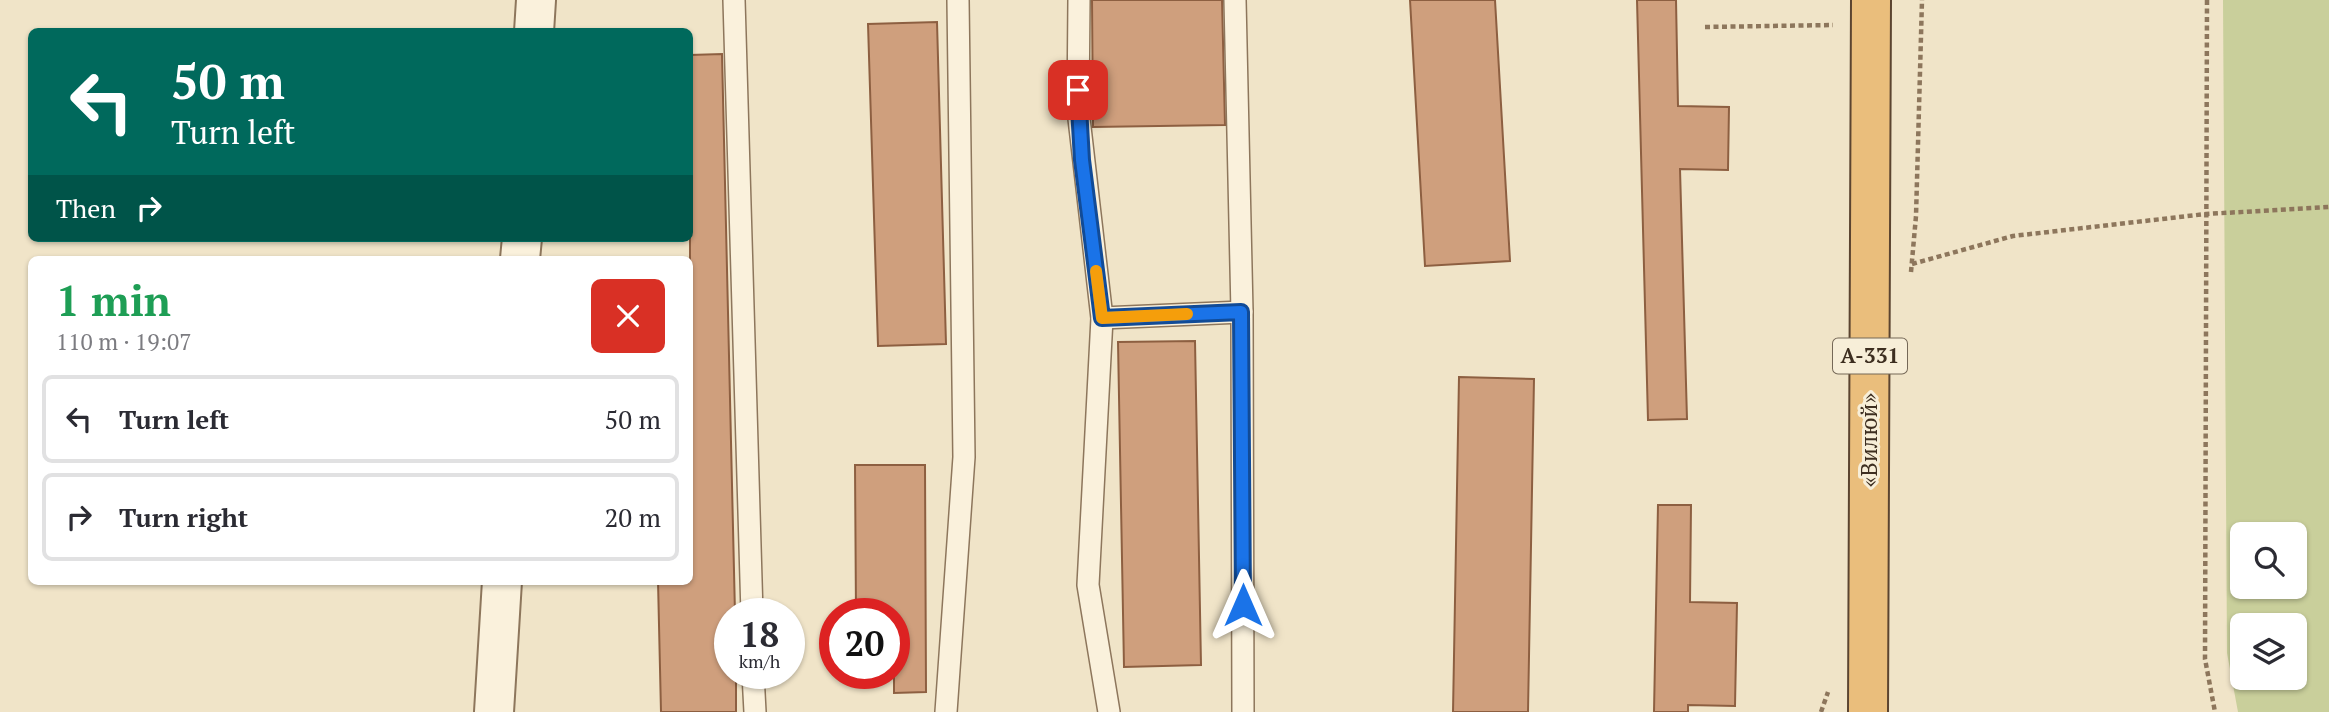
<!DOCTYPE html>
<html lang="en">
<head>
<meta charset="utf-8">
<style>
	:root { --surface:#fff; --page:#f7f7f7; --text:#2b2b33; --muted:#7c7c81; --line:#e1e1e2 }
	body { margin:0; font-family:"PT Serif",serif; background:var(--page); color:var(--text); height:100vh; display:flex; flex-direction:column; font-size:26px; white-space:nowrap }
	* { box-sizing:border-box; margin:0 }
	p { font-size:23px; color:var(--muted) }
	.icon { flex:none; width:38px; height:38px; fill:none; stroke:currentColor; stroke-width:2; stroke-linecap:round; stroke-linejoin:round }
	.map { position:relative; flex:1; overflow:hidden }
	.sheet { position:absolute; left:28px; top:256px; width:665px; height:329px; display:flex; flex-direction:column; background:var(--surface); border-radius:10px; box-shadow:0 2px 5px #0004 }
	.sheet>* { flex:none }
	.hud { position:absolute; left:28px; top:28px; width:665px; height:214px; border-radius:10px; box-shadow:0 2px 5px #0004; background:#00695c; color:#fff; overflow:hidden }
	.buttons { position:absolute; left:2230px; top:522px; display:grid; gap:14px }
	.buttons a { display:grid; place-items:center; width:77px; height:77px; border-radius:10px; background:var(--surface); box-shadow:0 2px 5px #0004; font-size:35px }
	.speed { position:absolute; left:714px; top:598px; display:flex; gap:14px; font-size:35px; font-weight:700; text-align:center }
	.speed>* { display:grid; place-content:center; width:91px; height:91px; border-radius:50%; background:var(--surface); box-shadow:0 2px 5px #0004; line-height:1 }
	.speed small { font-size:18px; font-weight:400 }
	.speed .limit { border:10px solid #d22; background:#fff; color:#111 }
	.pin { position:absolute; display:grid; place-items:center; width:60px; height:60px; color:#fff; margin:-30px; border-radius:14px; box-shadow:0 4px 10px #0006 }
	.me { position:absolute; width:77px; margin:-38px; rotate:0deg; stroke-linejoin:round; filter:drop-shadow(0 0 5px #0008) }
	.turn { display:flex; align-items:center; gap:24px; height:147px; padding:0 28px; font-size:32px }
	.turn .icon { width:91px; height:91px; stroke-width:2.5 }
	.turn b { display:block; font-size:49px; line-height:60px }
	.then { display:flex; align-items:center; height:66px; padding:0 28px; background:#0003; gap:14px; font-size:26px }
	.round { display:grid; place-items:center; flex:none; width:74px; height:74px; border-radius:10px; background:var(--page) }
	.overview { display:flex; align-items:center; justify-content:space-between; height:119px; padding:0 28px }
	h1 { font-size:42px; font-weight:700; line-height:52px; color:#1e9e55 }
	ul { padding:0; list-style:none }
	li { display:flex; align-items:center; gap:21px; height:88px; margin:0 14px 10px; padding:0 14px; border:4px solid var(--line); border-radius:10px }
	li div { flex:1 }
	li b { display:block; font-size:26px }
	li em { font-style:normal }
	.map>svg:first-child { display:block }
	.green { fill:#c9cf9b; fill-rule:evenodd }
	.building { fill:#cf9f7d; stroke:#8d5f41; stroke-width:2 }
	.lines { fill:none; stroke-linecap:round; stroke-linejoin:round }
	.service-casing { stroke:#8d765c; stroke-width:24 }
	.tertiary-casing { stroke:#8d765c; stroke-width:42 }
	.trunk-casing { stroke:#5b4430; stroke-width:42 }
	.path { stroke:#8d765c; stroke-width:4.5; stroke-dasharray:5 3.5; stroke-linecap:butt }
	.service { stroke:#faf1dc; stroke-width:21 }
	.tertiary { stroke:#faf1dc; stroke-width:38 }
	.trunk { stroke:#eabe7c; stroke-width:38 }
	.route-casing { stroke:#114b97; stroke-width:18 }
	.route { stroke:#1a73e8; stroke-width:12 }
	.slow { stroke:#f59e0b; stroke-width:12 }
	.labels { text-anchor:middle; stroke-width:6; stroke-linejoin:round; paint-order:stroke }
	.shield { fill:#f7eed8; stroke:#756857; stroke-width:2 }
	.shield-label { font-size:21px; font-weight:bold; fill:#3d2e20 }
	.street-label { font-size:23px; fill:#3d2e20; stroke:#f7eed8 }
</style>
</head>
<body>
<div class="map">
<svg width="2329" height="712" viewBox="0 0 2329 712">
	<rect width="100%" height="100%" fill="#f0e4c8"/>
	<path class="green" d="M 2223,0 L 2329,0 L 2329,712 L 2238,712 L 2227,653 ZM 2242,534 L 2294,534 L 2294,586 L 2242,586 ZM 2242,625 L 2294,625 L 2294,677 L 2242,677 Z"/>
	<g class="building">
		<path d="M 1092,0 L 1222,0 L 1225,125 L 1093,127 Z"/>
		<path d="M 1410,0 L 1495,0 L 1510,261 L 1425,266 Z"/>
		<path d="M 1637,0 L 1676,0 L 1678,106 L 1729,107 L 1728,170 L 1680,169 L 1687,419 L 1648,420 Z"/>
		<path d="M 937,22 L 946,344 L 878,346 L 868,24 Z"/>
		<path d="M 722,54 L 735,614 L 730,614 L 730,674 L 736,674 L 736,712 L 661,712 L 658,581 L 690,581 L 690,55 Z"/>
		<path d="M 1195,341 L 1201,665 L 1124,667 L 1118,342 Z"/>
		<path d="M 1459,377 L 1534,379 L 1528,712 L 1453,712 Z"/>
		<path d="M 855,465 L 925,465 L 926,692 L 894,693 L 894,614 L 856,614 Z"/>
		<path d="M 1658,505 L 1691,505 L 1690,602 L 1737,603 L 1735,706 L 1688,705 L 1688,712 L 1654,712 Z"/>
	</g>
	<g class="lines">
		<defs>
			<g id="service">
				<path d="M 734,0 L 752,614"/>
				<path d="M 1079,0 L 1078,110 L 1102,318 L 1088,585 L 1109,712"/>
				<path d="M 1235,0 L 1242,312 L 1243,712"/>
				<path d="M 1102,318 L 1242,312"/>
				<path d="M 753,674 L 755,712"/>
				<path d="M 946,712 L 964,457 L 958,0"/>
			</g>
			<g id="tertiary">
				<path d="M 534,32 L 536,0"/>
				<path d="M 520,259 L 522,238"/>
				<path d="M 494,712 L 502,581"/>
			</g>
			<path id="trunk" d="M 1868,712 L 1871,0"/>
		</defs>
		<use href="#service" class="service-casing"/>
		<use href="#tertiary" class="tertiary-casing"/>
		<use href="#trunk" class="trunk-casing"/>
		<g class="path">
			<path d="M 2207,0 L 2205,659 L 2215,712"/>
			<path d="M 1705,27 L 1833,25"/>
			<path d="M 1912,264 L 2013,236 L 2206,214 L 2329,207"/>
			<path d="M 1911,272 L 1916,216 L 1922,0"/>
			<path d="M 1821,712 L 1828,692"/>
		</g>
		<use href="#service" class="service"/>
		<use href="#tertiary" class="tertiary"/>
		<use href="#trunk" class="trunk"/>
	</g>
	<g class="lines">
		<defs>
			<path id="route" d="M 1078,90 L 1082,160 L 1102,318 L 1241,312 L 1243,605"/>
		</defs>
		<use href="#route" class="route-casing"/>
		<use href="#route" class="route"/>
		<path class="slow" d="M 1096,271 L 1102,318 L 1187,314"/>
	</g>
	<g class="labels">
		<rect class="shield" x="1833" y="338.5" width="74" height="35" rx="5"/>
		<g class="shield-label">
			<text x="1870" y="363">А-331</text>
		</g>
		<g class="street-label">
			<text transform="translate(1869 440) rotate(-90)" y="8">«Вилюй»</text>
		</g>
	</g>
</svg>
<div class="buttons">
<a><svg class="icon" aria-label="search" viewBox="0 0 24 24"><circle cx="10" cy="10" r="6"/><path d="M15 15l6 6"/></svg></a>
<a><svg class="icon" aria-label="layers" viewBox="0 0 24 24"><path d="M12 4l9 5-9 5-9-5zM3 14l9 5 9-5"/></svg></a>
</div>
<div class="speed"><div>18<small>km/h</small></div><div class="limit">20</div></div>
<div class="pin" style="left:1078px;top:90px;background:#d93025"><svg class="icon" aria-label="arrive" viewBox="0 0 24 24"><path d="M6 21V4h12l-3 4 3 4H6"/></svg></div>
<svg class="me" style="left:1243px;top:605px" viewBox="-20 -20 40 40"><path d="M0-17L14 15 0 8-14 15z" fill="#1a73e8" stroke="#fff" stroke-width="4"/></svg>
<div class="hud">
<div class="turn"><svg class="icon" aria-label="left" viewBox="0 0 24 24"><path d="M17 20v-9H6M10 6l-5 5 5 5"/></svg><div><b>50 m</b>Turn left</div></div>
<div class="then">Then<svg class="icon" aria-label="right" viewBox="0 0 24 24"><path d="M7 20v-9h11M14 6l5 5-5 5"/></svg></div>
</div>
<section class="sheet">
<div class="overview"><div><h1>1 min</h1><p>110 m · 19:07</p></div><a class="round" style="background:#d93025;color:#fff"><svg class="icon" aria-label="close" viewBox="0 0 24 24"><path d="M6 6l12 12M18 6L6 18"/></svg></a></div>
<ul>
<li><svg class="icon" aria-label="left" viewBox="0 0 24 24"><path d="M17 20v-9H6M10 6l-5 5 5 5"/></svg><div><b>Turn left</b></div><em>50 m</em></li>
<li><svg class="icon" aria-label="right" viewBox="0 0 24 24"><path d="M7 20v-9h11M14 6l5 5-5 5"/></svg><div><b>Turn right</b></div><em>20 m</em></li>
</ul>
</section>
</div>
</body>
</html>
